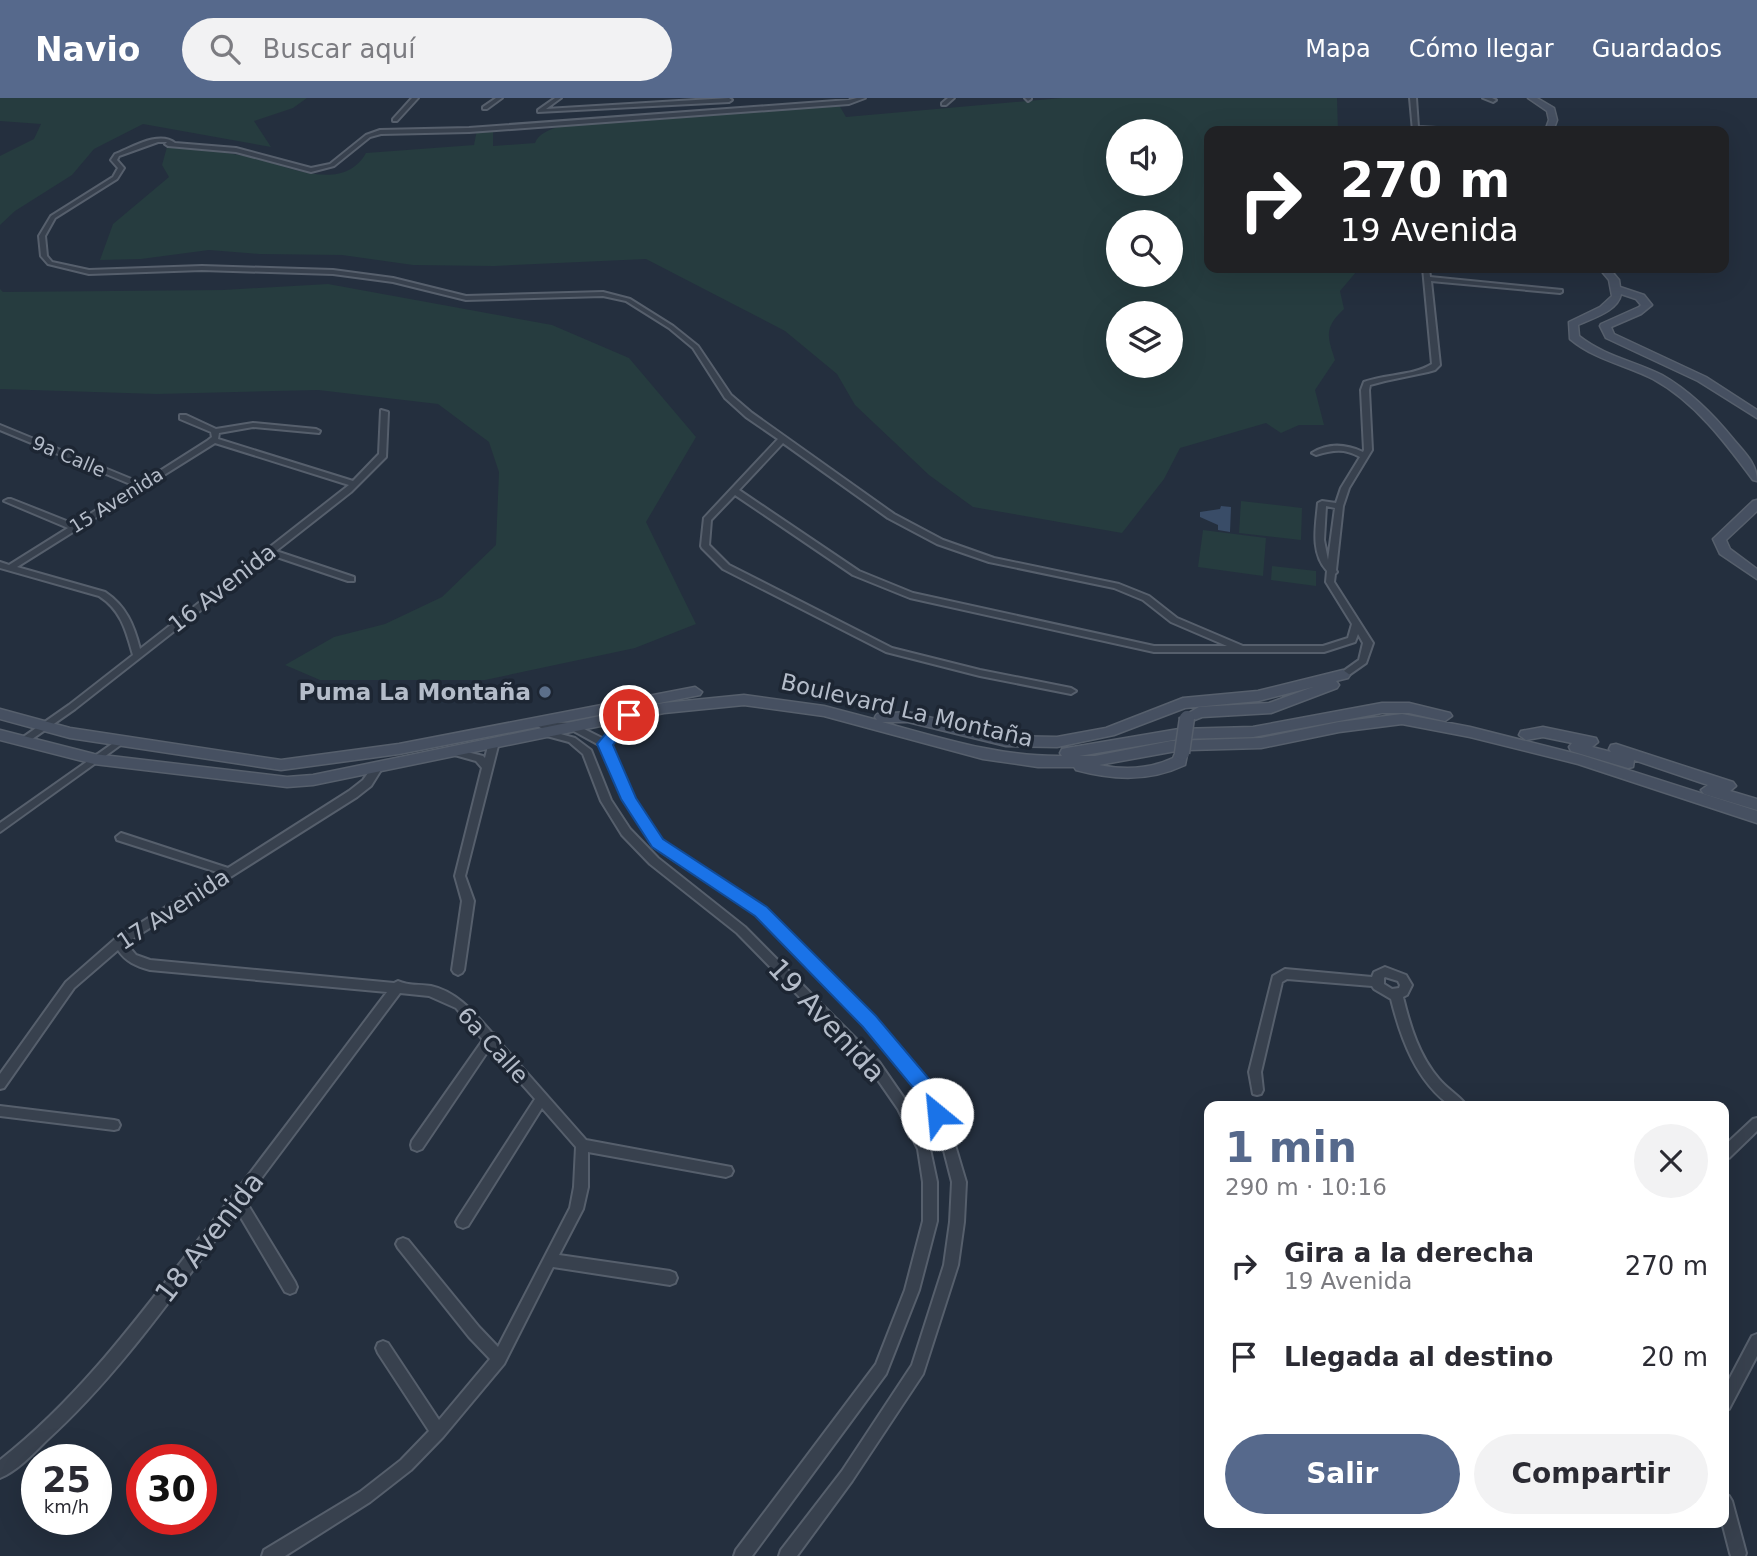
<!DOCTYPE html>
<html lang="es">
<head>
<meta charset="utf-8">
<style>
	:root { --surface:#fff; --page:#f2f2f3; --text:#2b2b33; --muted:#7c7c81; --accent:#56698c }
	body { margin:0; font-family:"DejaVu Sans",sans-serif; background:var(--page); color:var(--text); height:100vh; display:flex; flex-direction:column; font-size:26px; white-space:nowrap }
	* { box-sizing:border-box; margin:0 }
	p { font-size:23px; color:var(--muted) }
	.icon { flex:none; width:38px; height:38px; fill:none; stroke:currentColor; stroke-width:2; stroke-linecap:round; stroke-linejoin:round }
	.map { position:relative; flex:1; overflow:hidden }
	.sheet { position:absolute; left:1204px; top:1003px; width:525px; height:427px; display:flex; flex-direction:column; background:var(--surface); border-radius:14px; box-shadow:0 7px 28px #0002 }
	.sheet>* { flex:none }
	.guide { position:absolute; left:1204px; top:28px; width:525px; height:147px; border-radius:14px; box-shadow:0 7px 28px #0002; background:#202124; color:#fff; overflow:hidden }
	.tools { position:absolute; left:1106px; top:21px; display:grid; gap:14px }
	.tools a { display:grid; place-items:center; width:77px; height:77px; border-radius:50%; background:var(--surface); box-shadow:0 7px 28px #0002; font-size:35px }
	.speed { position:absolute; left:21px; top:1346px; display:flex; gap:14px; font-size:35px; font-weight:700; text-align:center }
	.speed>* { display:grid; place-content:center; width:91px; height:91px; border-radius:50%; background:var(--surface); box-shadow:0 7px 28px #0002; line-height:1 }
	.speed small { font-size:18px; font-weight:400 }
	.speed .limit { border:10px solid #d22; background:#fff; color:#111 }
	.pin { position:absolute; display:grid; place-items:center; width:60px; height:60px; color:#fff; margin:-30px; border:4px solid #fff; border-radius:50%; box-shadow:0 2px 7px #0007 }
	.me { position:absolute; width:77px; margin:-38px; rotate:332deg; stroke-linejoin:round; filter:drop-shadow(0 0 5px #0008) }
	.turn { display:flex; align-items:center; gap:24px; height:147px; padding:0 21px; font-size:32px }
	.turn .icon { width:91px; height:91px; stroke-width:2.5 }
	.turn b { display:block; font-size:49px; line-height:60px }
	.round { display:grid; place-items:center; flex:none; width:74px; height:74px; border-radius:37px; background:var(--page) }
	.overview { display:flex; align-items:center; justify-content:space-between; height:119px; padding:0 21px }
	h1 { font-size:42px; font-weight:600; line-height:52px; color:var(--accent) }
	.primary-button { display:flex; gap:14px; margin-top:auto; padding:14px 21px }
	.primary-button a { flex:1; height:80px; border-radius:42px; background:var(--accent); color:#fff; font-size:28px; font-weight:600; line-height:80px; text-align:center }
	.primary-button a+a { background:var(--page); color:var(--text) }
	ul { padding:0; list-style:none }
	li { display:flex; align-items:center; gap:21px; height:91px; padding:0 21px }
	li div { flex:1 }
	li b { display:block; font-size:26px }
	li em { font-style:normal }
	header { display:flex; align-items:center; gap:42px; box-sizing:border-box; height:98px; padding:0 35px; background:var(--accent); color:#fff }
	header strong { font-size:33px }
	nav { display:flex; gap:38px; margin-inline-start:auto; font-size:24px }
	.search { width:490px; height:63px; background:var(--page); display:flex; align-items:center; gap:18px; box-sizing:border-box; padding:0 24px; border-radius:38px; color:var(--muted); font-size:26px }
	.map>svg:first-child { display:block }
	.green { fill:#263c3f; fill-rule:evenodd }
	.water { fill:#394c67 }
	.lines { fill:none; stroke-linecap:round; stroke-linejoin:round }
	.street-casing { stroke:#565f6c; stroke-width:4 }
	.secondary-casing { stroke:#565f6c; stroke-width:3 }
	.street { fill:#38414e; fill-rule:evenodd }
	.secondary { fill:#465061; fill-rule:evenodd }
	.secondary-bridge-casing { stroke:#565f6c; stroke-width:17; stroke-linecap:butt }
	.secondary-bridge { stroke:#465061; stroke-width:14 }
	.route { fill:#1a73e8; stroke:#114b97; stroke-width:2 }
	.service-dot { fill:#5c6f8a; stroke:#1d2633; stroke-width:2.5 }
	.labels { text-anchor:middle; stroke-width:7; stroke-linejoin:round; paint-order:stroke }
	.far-street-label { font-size:19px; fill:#b4bcc9; stroke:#1d2633 }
	.street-label { font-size:23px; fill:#b4bcc9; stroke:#1d2633 }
	.poi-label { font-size:23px; font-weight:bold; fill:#b4bcc9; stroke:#1d2633; text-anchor:end }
	.near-street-label { font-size:28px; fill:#b4bcc9; stroke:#1d2633 }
</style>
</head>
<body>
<header>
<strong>Navio</strong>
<div class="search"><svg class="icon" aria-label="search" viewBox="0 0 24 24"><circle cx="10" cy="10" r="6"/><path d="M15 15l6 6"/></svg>Buscar aquí</div>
<nav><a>Mapa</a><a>Cómo llegar</a><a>Guardados</a></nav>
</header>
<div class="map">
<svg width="1757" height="1458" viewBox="0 0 1757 1458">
	<rect width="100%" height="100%" fill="#242f3e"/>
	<g class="green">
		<path d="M 0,0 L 307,0 L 293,10 L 254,23 L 271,49 L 143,26 L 94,51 L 72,77 L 15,113 L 0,127 L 0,58 L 34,41 L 41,26 L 0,23 Z"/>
		<path d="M 1062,0 L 1337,0 L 1338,33 L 1209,33 L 1209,170 L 1354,170 L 1357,173 L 1340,193 L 1344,211 C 1324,230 1327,237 1335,262 L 1315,292 L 1324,327 L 1299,327 L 1281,335 L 1266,325 L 1180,350 L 1164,381 L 1122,435 L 973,409 L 929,377 L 855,307 L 837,276 L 785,233 L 646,161 L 494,168 L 413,167 L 342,157 L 259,156 L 209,152 L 141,161 L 100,162 L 113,126 L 169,79 L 162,67 L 167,49 C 194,51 222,53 249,59 C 282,65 342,98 366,55 L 474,47 L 477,32 L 493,31 L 493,48 L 535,45 C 544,23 596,24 617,25 L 839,7 L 846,19 ZM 1118,33 L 1171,33 L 1171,86 L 1118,86 ZM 1118,124 L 1171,124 L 1171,177 L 1118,177 ZM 1118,215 L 1171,215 L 1171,268 L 1118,268 Z"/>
		<path d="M 328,186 L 552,227 L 629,260 L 696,339 L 646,424 L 696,526 L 635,550 L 485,582 L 320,582 L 285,567 L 334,539 L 385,526 L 442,499 L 496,447 L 499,374 L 489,344 L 438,306 L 318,292 L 157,296 L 0,291 L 0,191 L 3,194 L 223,192 Z"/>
		<path d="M 1241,403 L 1302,410 L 1301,442 L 1239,435 Z"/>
		<path d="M 1203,432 L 1266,440 L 1263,478 L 1198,469 Z"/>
		<path d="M 1272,468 L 1316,473 L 1316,488 L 1271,482 Z"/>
	</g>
	<path class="water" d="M 1221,408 L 1231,409 L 1230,434 L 1218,432 L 1218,427 L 1200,419 L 1200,414 L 1220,411 Z"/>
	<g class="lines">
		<defs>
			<g id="street">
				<path d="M 412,0 L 418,0 L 397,23 L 393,23 L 393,21 Z"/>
				<path d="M 496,0 L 502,0 L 487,11 L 483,11 L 483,9 Z"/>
				<path d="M 555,0 L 561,0 L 546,11 L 729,0 L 732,2 L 729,4 L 538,14 L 538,12 Z"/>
				<path d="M 857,0 L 865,0 L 849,6 L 469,34 L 381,36 L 370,39 L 334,68 L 311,74 L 236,54 L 168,48 L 165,46 L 167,44 L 158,44 L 119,58 L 117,62 L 124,70 L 117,81 L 55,120 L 45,138 L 47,158 L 52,164 L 89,172 L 202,168 L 333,172 L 393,180 L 466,198 L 603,194 L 630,201 L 673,228 L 698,248 L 731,297 L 752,315 L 894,416 L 943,442 L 994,460 L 1119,486 L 1149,498 L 1177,520 L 1243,548 L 1323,548 L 1348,540 L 1352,526 L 1326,484 L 1327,473 C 1310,454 1316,428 1318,405 L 1322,403 L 1336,405 L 1341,390 L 1360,359 C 1344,350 1333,352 1316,357 L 1312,355 C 1328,345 1346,346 1363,354 L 1364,352 L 1361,292 L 1364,284 C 1386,276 1413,278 1432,266 L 1423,170 L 1429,170 L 1430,179 L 1562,192 L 1562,194 L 1560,195 L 1431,183 L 1440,267 L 1435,272 L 1428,274 L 1385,283 L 1370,287 L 1369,292 L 1372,352 L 1349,390 L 1343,408 L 1336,472 L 1337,474 L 1335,476 L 1334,484 L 1373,545 L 1366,565 L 1346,579 L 1343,580 L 1338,577 L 1359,562 L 1363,545 L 1358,536 L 1355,544 L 1324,554 L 1154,554 L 910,500 L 853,477 L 735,397 L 711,422 L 709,447 L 729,467 L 892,550 L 980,572 L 1071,590 L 1076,593 L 1071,596 L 980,578 L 886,554 L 723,471 L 702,450 L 701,448 L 704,420 L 778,341 L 746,319 L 725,300 L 693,250 L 669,230 L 626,203 L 603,198 L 466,202 L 393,184 L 333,176 L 202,172 L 89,176 L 48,166 L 41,158 L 39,138 L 51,118 L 113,79 L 118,70 L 111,62 L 115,56 C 131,50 159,32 175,45 L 236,50 L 311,70 L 330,66 L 366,37 L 380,32 L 469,30 L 849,2 ZM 783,345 L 888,420 L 937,446 L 989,464 L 1114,490 L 1143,502 L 1171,524 L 1227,548 L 1154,548 L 913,495 L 859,473 L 739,392 ZM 1326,408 L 1335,410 L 1328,462 L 1324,442 Z"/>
				<path d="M 948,0 L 954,0 L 946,7 L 942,7 L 942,5 Z"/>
				<path d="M 1025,0 L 1031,0 L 1031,1 L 1028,3 Z"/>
				<path d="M 1410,0 L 1416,0 L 1418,29 L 1456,31 L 1459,33 L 1419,32 L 1419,33 L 1413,33 Z"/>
				<path d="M 1483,0 L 1492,0 L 1496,2 L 1493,4 Z"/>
				<path d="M 381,312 L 388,314 L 386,359 L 351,394 L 276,453 L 354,479 L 354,483 L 348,483 L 271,457 L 75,611 L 25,646 L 19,646 L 17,644 L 19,642 L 69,607 L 133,557 C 126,532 121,512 99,498 L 0,470 L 0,464 L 9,467 L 68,430 L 4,403 L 8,401 L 11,401 L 74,426 L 135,388 L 0,332 L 0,327 L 141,385 L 207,343 L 212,339 L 211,334 L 180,321 L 180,317 L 186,317 L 216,331 L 253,325 L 316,331 L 320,333 L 319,335 L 253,329 L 219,335 L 218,341 L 353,383 L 379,356 ZM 215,345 L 349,387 L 140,551 C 134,527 126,508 105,494 L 17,469 Z"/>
				<path d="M 629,614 L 634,617 L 610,646 L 634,700 L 661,742 L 765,811 L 873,920 L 932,990 L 952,1037 L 966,1084 L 964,1124 L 958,1167 L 923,1276 L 852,1383 L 797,1458 L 779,1458 L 781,1452 L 842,1373 L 912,1267 L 944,1167 L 950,1124 L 952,1084 L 940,1037 L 923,997 L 865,926 L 813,873 L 757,817 L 653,748 L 624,701 L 601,648 L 570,631 L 541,630 L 536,627 L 541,624 L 572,625 L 604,641 L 626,615 Z"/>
				<path d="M 546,632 L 575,640 L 591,652 L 611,702 L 630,731 L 658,760 L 745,829 L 879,964 L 906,1003 L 930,1051 L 937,1084 L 937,1123 L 919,1192 L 886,1276 L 752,1458 L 734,1458 L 736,1452 L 876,1266 L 905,1192 L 923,1123 L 923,1084 L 918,1051 L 898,1011 L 871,972 L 737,835 L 650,766 L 622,737 L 601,703 L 583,656 L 569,644 L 543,637 L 541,635 Z"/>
				<path d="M 119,641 L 124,644 L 122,646 L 0,734 L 0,725 Z"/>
				<path d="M 494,641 L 499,644 L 465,778 L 474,803 L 464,872 L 462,875 L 458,877 L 454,875 L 452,872 L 462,803 L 455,778 L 482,670 L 476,663 L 451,656 L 450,654 L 455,651 L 483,658 L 485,660 L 489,644 Z"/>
				<path d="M 377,667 L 382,670 L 381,672 L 371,688 L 357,699 L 126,845 L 136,857 L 150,862 L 394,885 L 398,883 C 408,888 420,886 431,888 C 458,894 475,916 492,935 L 495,936 L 497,941 L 586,1042 L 731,1069 L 733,1073 L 731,1077 L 726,1079 L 588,1054 L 588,1089 L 583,1111 L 559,1157 L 670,1173 L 675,1175 L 677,1180 L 675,1185 L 670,1187 L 553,1169 L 504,1266 L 443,1339 L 411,1372 L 370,1404 L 285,1458 L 262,1458 L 264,1452 L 360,1394 L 401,1362 L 429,1333 L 378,1255 L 376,1250 L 378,1245 L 383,1243 L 388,1245 L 439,1322 L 490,1261 L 469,1239 L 398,1150 L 396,1146 L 398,1142 L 403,1140 L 408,1142 L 479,1229 L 498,1249 L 570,1110 L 574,1089 L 576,1049 L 542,1010 L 468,1128 L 463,1130 L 458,1128 L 456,1124 L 458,1120 L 535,1001 L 490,950 L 422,1051 L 417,1053 L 412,1051 L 411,1047 L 412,1043 L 483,942 L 456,910 L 429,898 L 400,895 L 245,1102 L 295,1184 L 297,1189 L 295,1194 L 290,1196 L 285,1194 L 237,1113 C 177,1192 120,1276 46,1343 C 33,1356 17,1373 0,1380 L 0,1362 C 74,1304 131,1229 188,1155 C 256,1069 321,981 387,894 L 150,872 C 136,868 126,864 118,852 L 74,890 L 4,990 L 0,991 L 0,976 L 66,884 L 115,841 L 220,775 L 117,742 L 116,739 L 121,735 L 228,770 L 349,693 L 363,682 L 373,668 Z"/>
				<path d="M 1385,869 L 1406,877 L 1412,887 L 1407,897 L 1403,899 C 1410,928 1419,958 1439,981 C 1447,991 1460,998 1467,1008 L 1451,1008 C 1416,983 1401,941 1391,901 L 1374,891 L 1372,888 L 1287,881 L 1282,884 L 1261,974 L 1263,992 L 1261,996 L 1257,997 L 1253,996 L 1249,974 L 1273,878 L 1285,871 L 1372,879 L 1374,874 ZM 1385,879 L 1398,883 L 1400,887 L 1399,890 L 1392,891 L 1384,886 L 1384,880 Z"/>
				<path d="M 0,1008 L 114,1022 L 118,1023 L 120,1027 L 118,1031 L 114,1032 L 0,1018 Z"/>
				<path d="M 1757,1020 L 1757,1033 L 1729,1060 L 1724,1062 L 1724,1048 L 1753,1021 Z"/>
				<path d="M 1757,1236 L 1757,1258 L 1729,1311 L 1724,1313 L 1724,1291 L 1752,1238 Z"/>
				<path d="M 1724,1395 L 1729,1398 L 1732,1403 L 1746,1455 L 1745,1458 L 1731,1458 L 1730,1455 L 1722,1424 L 1724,1424 Z"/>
			</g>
			<g id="secondary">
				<path d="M 1528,0 L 1537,0 L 1554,10 L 1557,22 L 1553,33 L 1545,33 L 1549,22 L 1547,13 Z"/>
				<path d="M 1599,170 L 1609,170 L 1619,182 L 1620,189 L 1644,197 L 1652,207 L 1641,216 L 1611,229 L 1614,236 L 1706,279 L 1757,312 L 1757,320 L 1698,283 L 1606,240 L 1600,228 L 1601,226 L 1639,209 L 1641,207 L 1636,201 L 1621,196 C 1618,213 1593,220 1578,227 L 1579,238 C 1604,258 1634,263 1662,277 C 1690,293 1714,317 1734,342 C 1745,355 1757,366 1757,383 L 1753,382 C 1725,344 1695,304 1653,281 C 1626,267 1595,262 1570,241 L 1569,224 L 1600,209 L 1612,198 L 1609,182 Z"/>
				<path d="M 1757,402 L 1757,413 L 1726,442 L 1730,451 L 1757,471 L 1757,481 L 1720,456 L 1713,441 L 1753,403 Z"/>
				<path d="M 1343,572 L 1350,577 L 1348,580 L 1336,583 L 1339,587 L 1337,590 L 1271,615 L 1202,619 L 1187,625 L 1180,620 L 1199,609 L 1269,605 L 1313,589 L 1258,603 L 1185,610 L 1114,637 L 1057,649 L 1006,648 L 908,624 L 882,624 C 941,640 1000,659 1062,658 L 1060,655 L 1062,651 L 1067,650 L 1179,631 L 1253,629 L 1382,605 L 1409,605 L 1450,615 L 1452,618 L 1445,623 L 1409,615 L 1382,615 L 1253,639 L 1179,641 L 1079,658 L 1095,658 L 1171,643 L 1261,640 L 1339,624 L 1402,616 L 1470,629 L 1581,657 L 1757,713 L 1757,725 L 1578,666 L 1470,639 L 1402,626 L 1339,634 L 1261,650 L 1188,652 L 1185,667 C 1149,684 1113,682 1076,672 L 1074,669 L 1038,669 L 983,661 L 824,618 L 744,607 L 664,615 L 313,687 L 287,689 L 94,666 L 0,642 L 0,632 L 94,656 L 287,679 L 313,677 L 664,605 L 744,597 L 824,608 L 877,622 L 875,619 L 877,616 L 908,614 L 1006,638 L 1057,639 L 1106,630 L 1183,600 L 1258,593 ZM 1176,653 L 1173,660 C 1150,671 1124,672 1099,667 Z"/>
				<path d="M 695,589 L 702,594 L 700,597 L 399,656 L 281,672 L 70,640 L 0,621 L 0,611 L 70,630 L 281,662 L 399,646 Z"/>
				<path d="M 1543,629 L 1596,640 L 1598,644 L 1592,649 L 1611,654 L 1609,651 L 1611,647 L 1616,646 L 1733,684 L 1736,688 L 1730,693 L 1757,701 L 1757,712 L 1704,696 L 1701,692 L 1708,687 L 1634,662 L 1633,669 L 1628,670 L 1571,653 L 1569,649 L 1572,645 L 1543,639 L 1526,642 L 1519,637 L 1521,633 Z"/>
			</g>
		</defs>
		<use href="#street" class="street-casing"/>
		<use href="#secondary" class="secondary-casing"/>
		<use href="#street" class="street"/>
		<use href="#secondary" class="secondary"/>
		<defs>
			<path id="secondary-bridge" d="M 1182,655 L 1187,620"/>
		</defs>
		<use href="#secondary-bridge" class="secondary-bridge-casing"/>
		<use href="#secondary-bridge" class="secondary-bridge"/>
	</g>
	<path class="route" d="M 629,612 L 636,617 L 613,647 L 636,700 L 663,741 L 767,809 L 876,918 L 935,988 L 946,1016 L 944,1021 L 930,1021 L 920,998 L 863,929 L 755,818 L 652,749 L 621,701 L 597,646 L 624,614 Z"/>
	<circle class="service-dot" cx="545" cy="594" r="7"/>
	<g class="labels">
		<g class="far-street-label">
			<text transform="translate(69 358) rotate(23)" y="7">9a Calle</text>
			<text transform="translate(116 402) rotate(-32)" y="7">15 Avenida</text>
		</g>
		<g class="street-label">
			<text transform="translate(222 490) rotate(-38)" y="8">16 Avenida</text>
			<text transform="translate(907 612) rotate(13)" y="8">Boulevard La Montaña</text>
			<text transform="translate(173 811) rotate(-33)" y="8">17 Avenida</text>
			<text transform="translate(493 947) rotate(48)" y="8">6a Calle</text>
		</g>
		<g class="poi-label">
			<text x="531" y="602">Puma La Montaña</text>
		</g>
		<g class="near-street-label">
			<text transform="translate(827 922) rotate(47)" y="10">19 Avenida</text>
			<text transform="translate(209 1139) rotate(-52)" y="10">18 Avenida</text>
		</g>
	</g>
</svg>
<div class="tools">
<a><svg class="icon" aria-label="sound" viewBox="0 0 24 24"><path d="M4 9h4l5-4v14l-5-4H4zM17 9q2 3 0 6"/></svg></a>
<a><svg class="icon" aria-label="search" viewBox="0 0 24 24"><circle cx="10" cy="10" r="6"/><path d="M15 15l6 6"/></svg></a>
<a><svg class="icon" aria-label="layers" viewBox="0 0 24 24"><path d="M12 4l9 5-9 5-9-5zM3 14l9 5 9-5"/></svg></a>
</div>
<div class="speed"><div>25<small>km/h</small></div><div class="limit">30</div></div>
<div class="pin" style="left:629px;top:617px;background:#d93025"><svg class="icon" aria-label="arrive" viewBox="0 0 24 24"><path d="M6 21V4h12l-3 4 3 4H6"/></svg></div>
<svg class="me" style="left:937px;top:1016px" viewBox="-20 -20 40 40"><circle r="19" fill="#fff"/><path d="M0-13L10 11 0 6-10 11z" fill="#1a73e8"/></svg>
<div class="guide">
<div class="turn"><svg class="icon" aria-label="right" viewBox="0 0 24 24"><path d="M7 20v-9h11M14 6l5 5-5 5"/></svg><div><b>270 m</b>19 Avenida</div></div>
</div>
<section class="sheet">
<div class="overview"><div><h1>1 min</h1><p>290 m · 10:16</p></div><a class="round"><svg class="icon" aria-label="close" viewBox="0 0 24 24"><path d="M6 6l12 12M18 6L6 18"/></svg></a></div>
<ul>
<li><svg class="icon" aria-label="right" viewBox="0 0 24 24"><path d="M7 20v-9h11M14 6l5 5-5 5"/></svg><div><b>Gira a la derecha</b><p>19 Avenida</p></div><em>270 m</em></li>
<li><svg class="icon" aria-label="arrive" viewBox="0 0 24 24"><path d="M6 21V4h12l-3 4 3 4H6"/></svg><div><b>Llegada al destino</b></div><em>20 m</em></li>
</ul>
<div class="primary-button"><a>Salir</a><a>Compartir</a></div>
</section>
</div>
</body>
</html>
